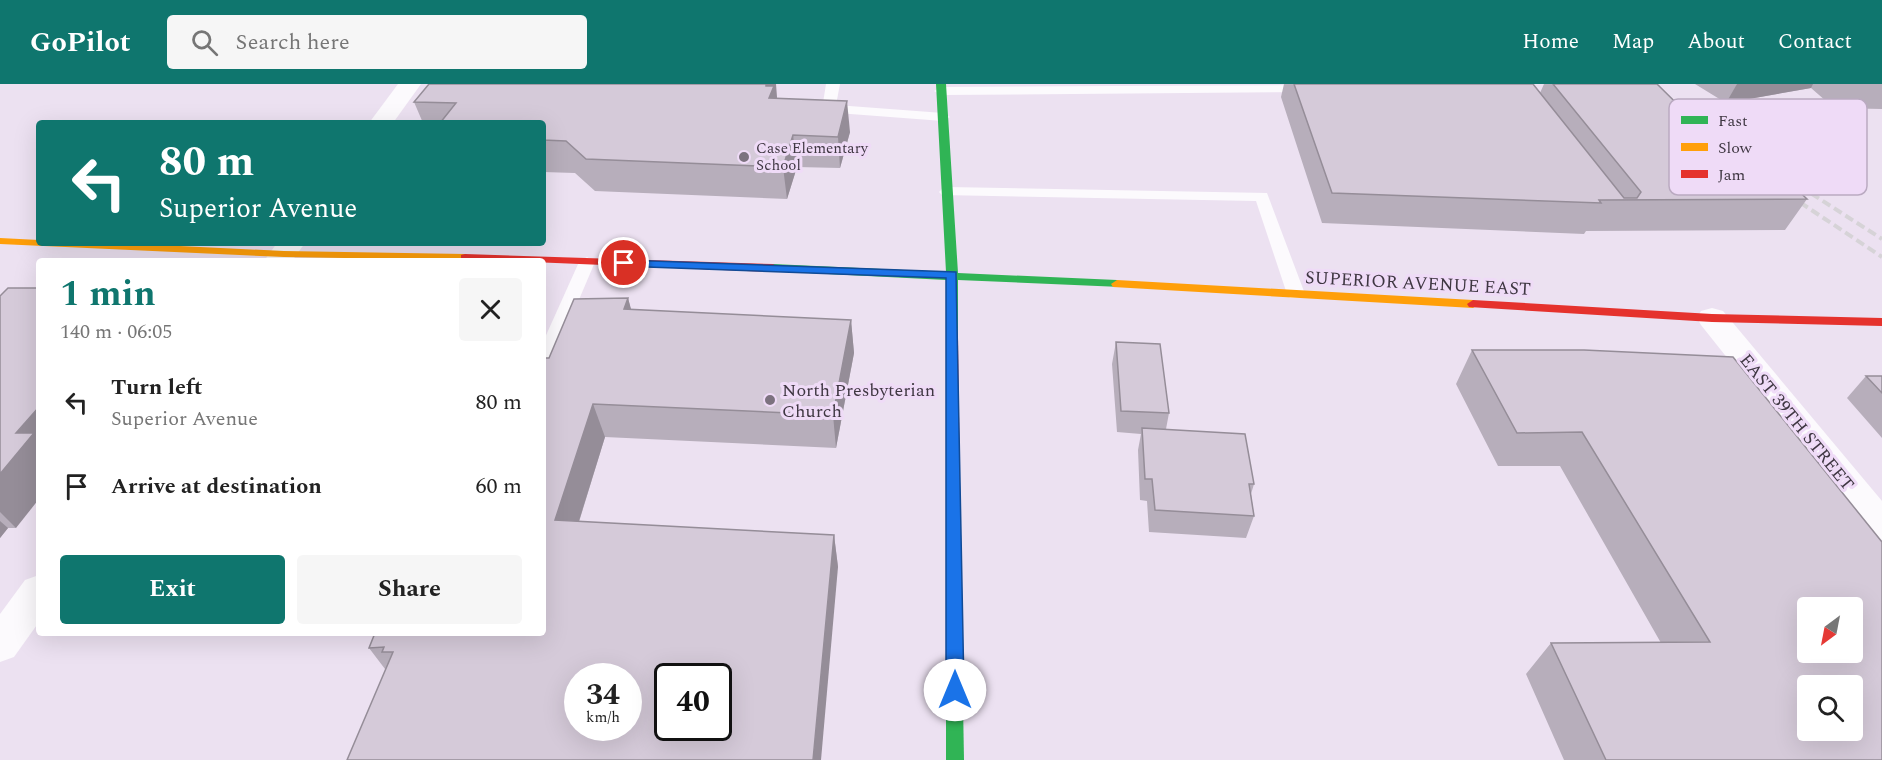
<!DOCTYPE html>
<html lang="en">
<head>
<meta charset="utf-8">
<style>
	:root { --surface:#fff; --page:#f6f6f6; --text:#222; --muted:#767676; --accent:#0f766e }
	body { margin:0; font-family:Spectral,serif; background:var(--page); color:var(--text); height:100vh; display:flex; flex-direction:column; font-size:22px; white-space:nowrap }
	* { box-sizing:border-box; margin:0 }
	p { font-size:20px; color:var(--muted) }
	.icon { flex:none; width:33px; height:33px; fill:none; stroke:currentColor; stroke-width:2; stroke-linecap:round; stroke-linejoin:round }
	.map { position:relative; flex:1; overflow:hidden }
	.details { position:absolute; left:36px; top:174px; width:510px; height:378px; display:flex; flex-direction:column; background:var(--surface); border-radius:6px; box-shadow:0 6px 24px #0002 }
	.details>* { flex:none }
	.top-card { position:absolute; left:36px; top:36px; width:510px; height:126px; border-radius:6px; box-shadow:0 6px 24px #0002; background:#0f766e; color:#fff; overflow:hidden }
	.needle { width:39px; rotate:212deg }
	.fabs { position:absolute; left:1797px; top:513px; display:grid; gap:12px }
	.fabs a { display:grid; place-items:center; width:66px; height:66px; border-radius:6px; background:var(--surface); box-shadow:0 6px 24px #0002; font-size:30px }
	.speed { position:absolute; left:564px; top:579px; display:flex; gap:12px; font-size:30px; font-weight:700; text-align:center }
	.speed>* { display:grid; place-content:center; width:78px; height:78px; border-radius:50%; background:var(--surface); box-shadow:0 6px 24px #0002; line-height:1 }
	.speed small { font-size:15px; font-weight:400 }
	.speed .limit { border:3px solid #111; border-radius:9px; background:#fff; color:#111 }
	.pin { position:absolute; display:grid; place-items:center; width:51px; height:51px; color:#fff; margin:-26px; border:3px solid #fff; border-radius:50%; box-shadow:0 2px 6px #0007 }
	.me { position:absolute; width:66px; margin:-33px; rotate:0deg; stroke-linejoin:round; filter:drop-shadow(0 0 4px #0008) }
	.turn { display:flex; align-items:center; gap:21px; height:126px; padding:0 24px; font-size:27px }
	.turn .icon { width:78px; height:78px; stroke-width:2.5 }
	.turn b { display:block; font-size:42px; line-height:51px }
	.round { display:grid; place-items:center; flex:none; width:63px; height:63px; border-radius:6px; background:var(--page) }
	.headline { display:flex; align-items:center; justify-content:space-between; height:102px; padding:0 24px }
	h1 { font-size:36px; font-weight:700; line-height:45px; color:var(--accent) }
	.primary-button { display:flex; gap:12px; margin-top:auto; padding:12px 24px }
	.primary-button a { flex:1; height:69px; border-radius:6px; background:var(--accent); color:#fff; font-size:24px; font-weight:700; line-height:69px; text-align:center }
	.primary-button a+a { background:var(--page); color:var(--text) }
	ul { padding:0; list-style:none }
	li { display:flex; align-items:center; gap:18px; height:84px; padding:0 24px }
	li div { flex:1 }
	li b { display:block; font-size:22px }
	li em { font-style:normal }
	header { display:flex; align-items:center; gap:36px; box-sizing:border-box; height:84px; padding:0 30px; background:var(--accent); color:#fff }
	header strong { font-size:28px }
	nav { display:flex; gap:33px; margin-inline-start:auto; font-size:21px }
	.search { width:420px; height:54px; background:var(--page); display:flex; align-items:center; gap:15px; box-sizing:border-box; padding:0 21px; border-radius:6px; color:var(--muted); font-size:22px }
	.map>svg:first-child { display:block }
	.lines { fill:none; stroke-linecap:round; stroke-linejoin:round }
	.lane { fill:#fcfafd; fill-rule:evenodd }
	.street { fill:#fcfafd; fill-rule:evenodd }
	.fast { fill:#30b455; fill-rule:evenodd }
	.slow { fill:#ff9f0a; fill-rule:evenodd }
	.jam { fill:#e5322d; fill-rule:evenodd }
	.rail { stroke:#d6d3d7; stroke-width:4; stroke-dasharray:9 4.5; stroke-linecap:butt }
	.wall { fill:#b7aebb }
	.shaded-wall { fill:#958d98 }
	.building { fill:#d5cad9; stroke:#958d98; stroke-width:1.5; fill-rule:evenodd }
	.route { fill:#1a73e8; stroke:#114b97; stroke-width:1.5 }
	.poi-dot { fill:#7c727f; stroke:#efdbf7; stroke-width:2 }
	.labels { text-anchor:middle; stroke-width:6; stroke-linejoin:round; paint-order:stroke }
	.far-poi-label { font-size:15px; fill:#3f3742; stroke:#efdbf7; text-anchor:start }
	.street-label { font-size:18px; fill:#3f3742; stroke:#efdbf7 }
	.poi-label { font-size:18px; fill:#3f3742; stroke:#efdbf7; text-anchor:start }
	.key { fill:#efdbf7; stroke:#baaac1; stroke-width:1.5 }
	.key-label { font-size:16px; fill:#3f3742 }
</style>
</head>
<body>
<header>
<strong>GoPilot</strong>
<div class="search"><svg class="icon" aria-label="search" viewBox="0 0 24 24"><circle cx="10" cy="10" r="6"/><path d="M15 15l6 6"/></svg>Search here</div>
<nav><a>Home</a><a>Map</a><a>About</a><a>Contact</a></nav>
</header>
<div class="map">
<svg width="1882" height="676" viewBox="0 0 1882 676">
	<rect width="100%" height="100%" fill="#ece1f1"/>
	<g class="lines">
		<g class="lane">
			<path d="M 826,0 L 840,0 L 836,21 L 943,29 L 950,33 L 943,37 L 824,28 L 822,25 Z"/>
			<path d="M 1308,1 L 1315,5 L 1313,8 L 941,11 L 934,7 L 941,3 Z"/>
			<path d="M 947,103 L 1267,109 L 1305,210 L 1302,214 L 1290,214 L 1287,210 L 1256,117 L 942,111 L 939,108 L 942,105 Z"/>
			<path d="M 587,173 L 595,178 L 552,279 L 550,283 L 543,285 L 543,258 L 579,178 Z"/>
		</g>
		<g class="street">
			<path d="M 398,0 L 421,0 L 393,39 L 369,39 Z"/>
			<path d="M 277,159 L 305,159 L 292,177 L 264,177 Z"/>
			<path d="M 1712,224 L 1723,227 L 1882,417 L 1882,456 L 1869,452 L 1701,241 L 1697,234 L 1701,227 Z"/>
			<path d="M 39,491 L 39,538 L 14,573 L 0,578 L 0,530 L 25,496 Z"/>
		</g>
		<g class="fast">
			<path d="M 936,0 L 946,0 L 958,189 L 1117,196 L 1123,200 L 1121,203 L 958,196 L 958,254 L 952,258 L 946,254 L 946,196 L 769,187 L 767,184 L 769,181 L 773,180 L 946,188 Z"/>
			<path d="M 954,557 L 960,559 L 962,564 L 964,676 L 946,676 L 946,564 L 948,559 Z"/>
		</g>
		<g class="slow">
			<path d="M 0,154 L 39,156 L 39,159 L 119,159 L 284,167 L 465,170 L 471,173 L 465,176 L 284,173 L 0,160 Z"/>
			<path d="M 1117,196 L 1473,216 L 1479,220 L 1473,224 L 1113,203 L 1111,200 Z"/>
		</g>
		<g class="jam">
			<path d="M 465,170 L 773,180 L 779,184 L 773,188 L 461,175 L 461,171 Z"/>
			<path d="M 1473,216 L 1712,230 L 1882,234 L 1882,242 L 1712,238 L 1469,223 L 1467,220 Z"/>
			<path d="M 952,250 L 958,254 L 962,564 L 960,569 L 954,571 L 948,569 L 946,564 L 946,254 Z"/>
		</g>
		<g class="rail">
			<path d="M 1641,0 L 1882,155"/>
			<path d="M 1716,63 L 1759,91"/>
			<path d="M 1789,111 L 1882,173"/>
		</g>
	</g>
	<g class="wall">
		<path d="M 1277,0 L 1533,0 L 1540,9 L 1544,0 L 1657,0 L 1739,81 L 1807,115 L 1785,146 L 1586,147 L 1584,150 L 1322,139 L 1281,13 L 1284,0 Z"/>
		<path d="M 1695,0 L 1882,0 L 1882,25 L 1834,24 L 1811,4 L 1726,19 Z"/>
		<path d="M 777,13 L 777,14 L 850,48 L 840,84 L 797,83 L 787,115 L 595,107 L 575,89 L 543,88 L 543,39 L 423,39 L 414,18 Z"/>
		<path d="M 0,212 L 16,444 L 8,444 L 0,454 Z"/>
		<path d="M 628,214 L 631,226 L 851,236 L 854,269 L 836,364 L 605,353 L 579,438 L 834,451 L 838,483 L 385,585 L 369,564 L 549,274 Z"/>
		<path d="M 1116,258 L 1169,329 L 1166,345 L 1254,400 L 1251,410 L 1254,432 L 1246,454 L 1149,448 L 1147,417 L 1140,416 L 1138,366 L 1141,350 L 1117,348 L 1112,280 Z"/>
		<path d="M 1472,266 L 1584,266 L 1882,676 L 1564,676 L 1526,590 L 1551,559 L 1661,559 L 1560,382 L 1498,382 L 1456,300 Z"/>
		<path d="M 1866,292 L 1882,292 L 1882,354 L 1847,314 Z"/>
	</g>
	<g class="shaded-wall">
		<path d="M 766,0 L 776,0 L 777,13 L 776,17 L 774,45 L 766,2 Z"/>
		<path d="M 1737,0 L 1813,0 L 1811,4 L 1726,19 Z"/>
		<path d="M 847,17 L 850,48 L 840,84 L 838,53 Z"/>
		<path d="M 793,51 L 797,83 L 787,115 L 783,83 Z"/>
		<path d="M 628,214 L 637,247 L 624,225 Z"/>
		<path d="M 851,236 L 854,269 L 836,364 L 833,331 Z"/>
		<path d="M 593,320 L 605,353 L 569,469 L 555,436 Z"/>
		<path d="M 39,323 L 39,415 L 16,444 L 0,428 L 0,390 L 16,349 Z"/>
		<path d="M 0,437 L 8,444 L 0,454 Z"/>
		<path d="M 834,451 L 838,483 L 821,676 L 813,676 Z"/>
	</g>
	<g class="building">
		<path d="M 429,0 L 766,0 L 766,2 L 774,2 L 769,14 L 847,17 L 838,53 L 793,51 L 783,83 L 586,75 L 566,57 L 543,56 L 543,39 L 440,39 L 456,19 L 414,18 Z"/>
		<path d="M 1294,0 L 1533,0 L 1624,114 L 1637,114 L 1641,108 L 1553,0 L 1657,0 L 1739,81 L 1772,82 L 1807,115 L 1599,116 L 1601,119 L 1332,109 Z"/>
		<path d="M 8,204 L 39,204 L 39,323 L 16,349 L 34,349 L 0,390 L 0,212 Z"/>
		<path d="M 628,214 L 624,225 L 851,236 L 833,331 L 593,320 L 555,436 L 834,451 L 813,676 L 347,676 L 393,568 L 382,568 L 384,563 L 369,564 L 375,549 L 543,549 L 543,274 L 549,274 L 574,215 ZM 578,592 L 628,592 L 628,644 L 578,644 ZM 668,592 L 718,592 L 718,644 L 668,644 Z"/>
		<path d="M 1116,258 L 1160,260 L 1169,329 L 1121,327 Z"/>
		<path d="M 1472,266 L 1584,266 L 1733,273 L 1882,458 L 1882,676 L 1606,676 L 1551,559 L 1710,558 L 1582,348 L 1517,349 ZM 1808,524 L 1852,524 L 1852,568 L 1808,568 ZM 1808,602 L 1852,602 L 1852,646 L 1808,646 Z"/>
		<path d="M 1866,292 L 1882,292 L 1882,309 Z"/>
		<path d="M 1142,344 L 1245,350 L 1254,400 L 1249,400 L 1254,432 L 1155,426 L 1152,395 L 1145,395 Z"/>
	</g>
	<path class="route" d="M 624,176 L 956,188 L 964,606 L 961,612 L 955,614 L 949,612 L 946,606 L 946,194 L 620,182 L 620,177 Z"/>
	<g class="poi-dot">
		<circle cx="744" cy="73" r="6"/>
		<circle cx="770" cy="316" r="6"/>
	</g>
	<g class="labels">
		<g class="far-poi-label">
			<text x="756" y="69">Case Elementary<tspan x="756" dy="17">School</tspan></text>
		</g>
		<g class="street-label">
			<text transform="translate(1418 199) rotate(3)" y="6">SUPERIOR AVENUE EAST</text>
			<text transform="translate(1797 338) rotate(51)" y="6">EAST 39TH STREET</text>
		</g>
		<g class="poi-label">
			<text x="782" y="312">North Presbyterian<tspan x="782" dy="21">Church</tspan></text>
		</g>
	</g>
	<rect x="1669" y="15" width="198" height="96" rx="9" class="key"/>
	<rect x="1681" y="32" width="27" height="8" fill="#30b455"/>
	<rect x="1681" y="59" width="27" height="8" fill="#ff9f0a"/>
	<rect x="1681" y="86" width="27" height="8" fill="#e5322d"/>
	<g class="key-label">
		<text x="1718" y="42">Fast</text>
		<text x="1718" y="69">Slow</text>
		<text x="1718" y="96">Jam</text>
	</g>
</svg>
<div class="fabs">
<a><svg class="needle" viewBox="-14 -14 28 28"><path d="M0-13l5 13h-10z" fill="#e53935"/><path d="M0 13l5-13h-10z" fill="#767676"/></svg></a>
<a><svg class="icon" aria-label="search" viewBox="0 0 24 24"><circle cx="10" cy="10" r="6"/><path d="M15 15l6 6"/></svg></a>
</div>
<div class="speed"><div>34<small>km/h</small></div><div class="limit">40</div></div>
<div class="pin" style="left:624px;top:179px;background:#d93025"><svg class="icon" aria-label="arrive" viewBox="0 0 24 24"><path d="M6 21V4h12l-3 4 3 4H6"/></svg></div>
<svg class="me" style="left:955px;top:606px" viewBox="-20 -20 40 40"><circle r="19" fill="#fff"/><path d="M0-13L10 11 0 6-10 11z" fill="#1a73e8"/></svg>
<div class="top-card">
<div class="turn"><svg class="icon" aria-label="left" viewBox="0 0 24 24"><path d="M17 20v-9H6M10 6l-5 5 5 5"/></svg><div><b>80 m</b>Superior Avenue</div></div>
</div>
<section class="details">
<div class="headline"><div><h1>1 min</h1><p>140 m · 06:05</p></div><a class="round"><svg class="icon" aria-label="close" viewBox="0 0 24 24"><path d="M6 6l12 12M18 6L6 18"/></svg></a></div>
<ul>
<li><svg class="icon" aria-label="left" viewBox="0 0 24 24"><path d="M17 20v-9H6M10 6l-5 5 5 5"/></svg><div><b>Turn left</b><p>Superior Avenue</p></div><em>80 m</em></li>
<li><svg class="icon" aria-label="arrive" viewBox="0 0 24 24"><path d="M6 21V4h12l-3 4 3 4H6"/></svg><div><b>Arrive at destination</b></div><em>60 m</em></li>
</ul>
<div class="primary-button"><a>Exit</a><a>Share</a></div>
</section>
</div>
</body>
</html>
